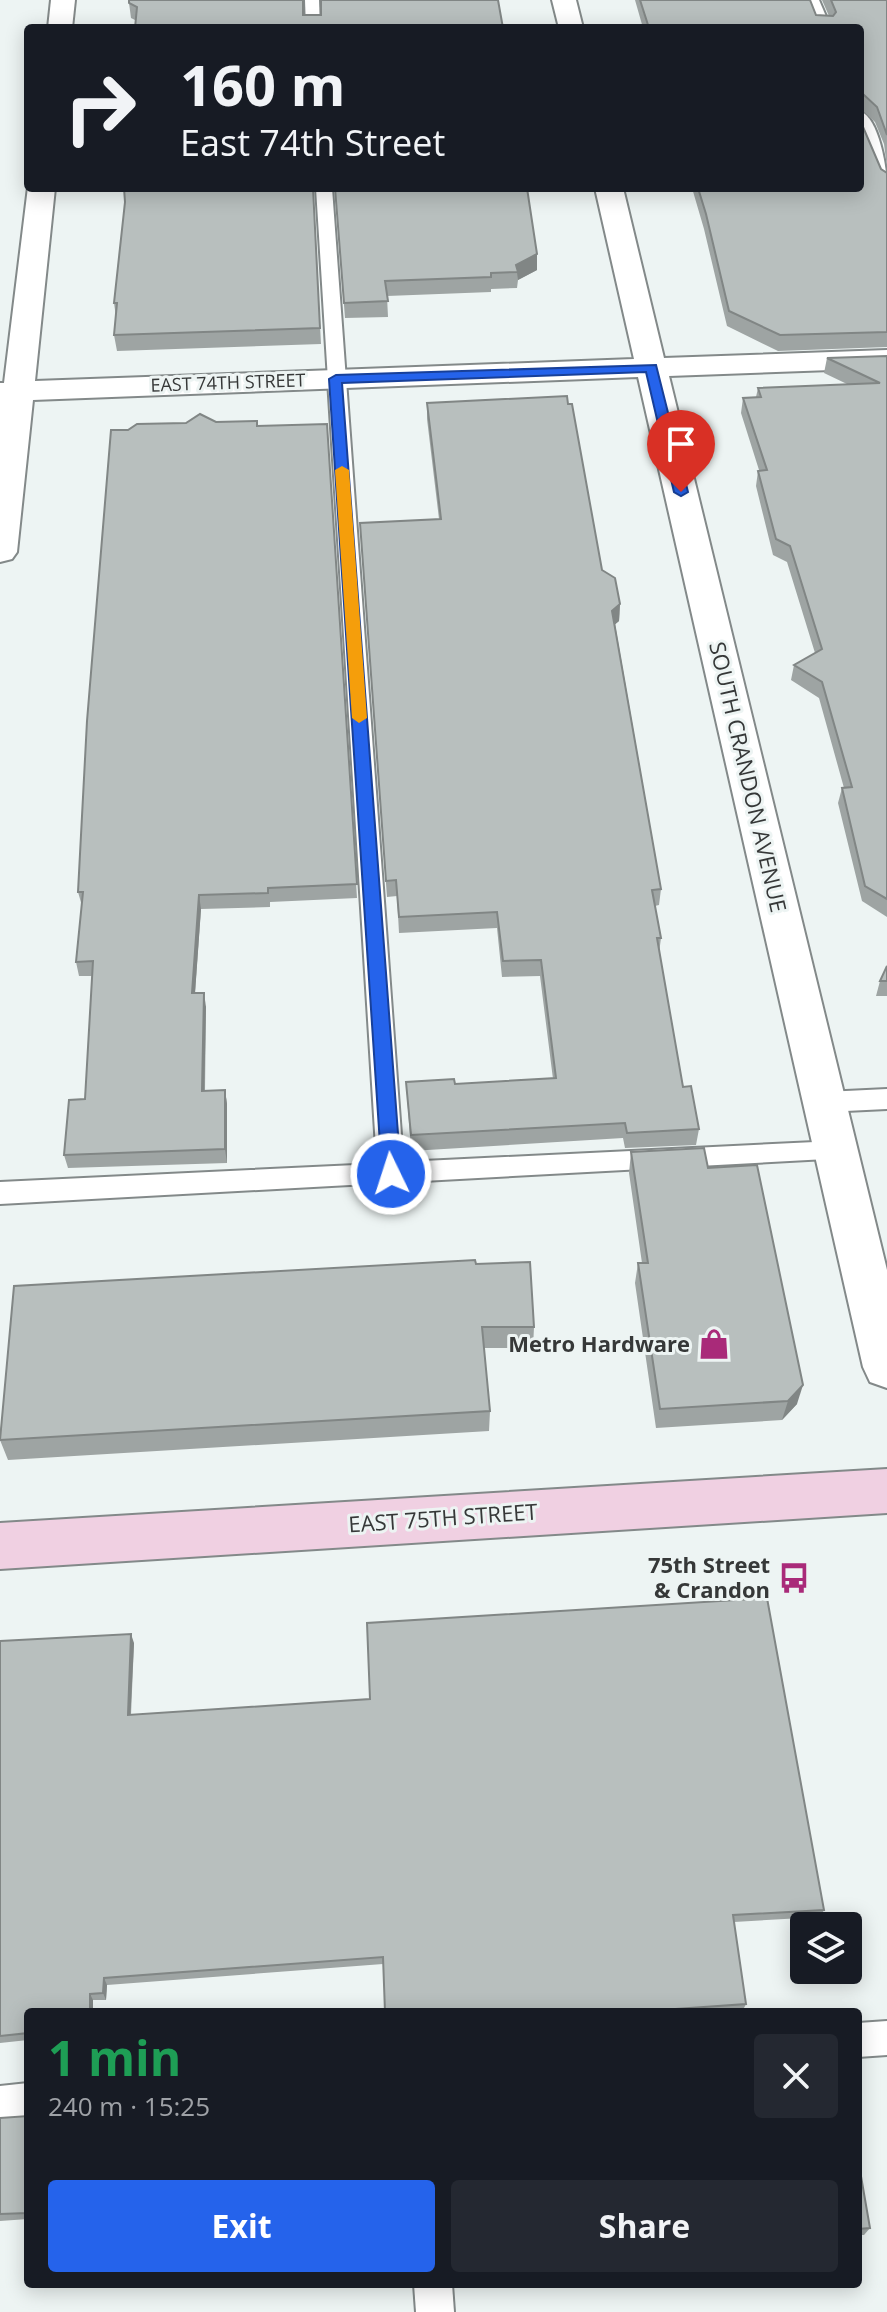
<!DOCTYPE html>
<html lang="en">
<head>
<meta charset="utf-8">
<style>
	:root { --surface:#171b24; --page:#242831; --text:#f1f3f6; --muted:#9ea1a6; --accent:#2563eb }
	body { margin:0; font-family:"Open Sans",sans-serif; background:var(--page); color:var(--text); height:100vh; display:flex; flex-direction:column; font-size:30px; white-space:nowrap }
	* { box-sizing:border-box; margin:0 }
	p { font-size:26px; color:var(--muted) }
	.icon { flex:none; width:44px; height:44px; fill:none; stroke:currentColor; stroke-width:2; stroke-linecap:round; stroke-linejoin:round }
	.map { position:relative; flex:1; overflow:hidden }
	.details { position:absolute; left:24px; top:2008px; width:838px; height:280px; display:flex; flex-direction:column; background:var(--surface); border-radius:8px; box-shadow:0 4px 20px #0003 }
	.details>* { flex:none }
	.guide { position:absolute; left:24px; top:24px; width:840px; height:168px; border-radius:8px; box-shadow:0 4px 20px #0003; background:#171b24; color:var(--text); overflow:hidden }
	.fabs { position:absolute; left:790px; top:1912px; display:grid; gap:16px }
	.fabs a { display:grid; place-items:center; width:72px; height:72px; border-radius:8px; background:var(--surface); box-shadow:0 4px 20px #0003; font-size:40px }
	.pin { position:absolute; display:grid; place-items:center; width:68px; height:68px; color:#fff; margin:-82px -34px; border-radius:50% 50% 50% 0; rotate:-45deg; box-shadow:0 0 8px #0007 }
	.pin .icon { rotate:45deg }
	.me { position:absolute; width:88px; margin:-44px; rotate:356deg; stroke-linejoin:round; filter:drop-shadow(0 0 6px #0008) }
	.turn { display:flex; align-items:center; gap:28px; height:168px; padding:0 24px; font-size:36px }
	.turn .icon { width:104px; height:104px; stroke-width:2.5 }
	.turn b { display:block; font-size:56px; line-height:68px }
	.round { display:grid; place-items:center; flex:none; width:84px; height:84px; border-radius:8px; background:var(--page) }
	.overview { display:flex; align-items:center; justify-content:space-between; height:136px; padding:0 24px }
	h1 { font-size:48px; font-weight:700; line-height:60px; color:#1e9e55 }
	.action { display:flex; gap:16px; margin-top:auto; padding:16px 24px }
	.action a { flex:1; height:92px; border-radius:8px; background:var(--accent); color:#fff; font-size:32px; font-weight:700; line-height:92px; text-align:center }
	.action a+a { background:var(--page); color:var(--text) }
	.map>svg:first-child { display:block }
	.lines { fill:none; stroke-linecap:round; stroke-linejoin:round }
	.service-casing { stroke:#838989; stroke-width:4 }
	.minor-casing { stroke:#838989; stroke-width:4 }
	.secondary-casing { stroke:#838989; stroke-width:4 }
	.service { fill:#fff; fill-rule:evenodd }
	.minor { fill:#fff; fill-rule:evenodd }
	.secondary { fill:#f0d0e2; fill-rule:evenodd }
	.wall { fill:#9ea4a3 }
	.shaded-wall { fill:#818685 }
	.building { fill:#b8bfbe; stroke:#818685; stroke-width:2 }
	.route { fill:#2563eb; stroke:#184099; stroke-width:2 }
	.slow { fill:#f59e0b }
	.labels { text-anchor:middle; stroke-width:6; stroke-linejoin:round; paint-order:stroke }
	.far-street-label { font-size:18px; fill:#363838; stroke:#edf4f3 }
	.street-label { font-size:22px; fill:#363838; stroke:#edf4f3 }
	.poi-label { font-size:22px; font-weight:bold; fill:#363838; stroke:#edf4f3; text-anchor:end }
</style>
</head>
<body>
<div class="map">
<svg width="887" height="2312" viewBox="0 0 887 2312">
	<rect width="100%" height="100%" fill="#edf4f3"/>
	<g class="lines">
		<defs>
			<g id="service">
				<path d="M 305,0 L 319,0 L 320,28 L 306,28 Z"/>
				<path d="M 805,0 L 819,0 L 831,28 L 817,28 Z"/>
				<path d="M 860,111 C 879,118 887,169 887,187 C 869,181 860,129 860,111 Z"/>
				<path d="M 316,188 L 332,188 L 403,1162 L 836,1141 L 845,1144 L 849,1151 L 845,1158 L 0,1204 L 0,1182 L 377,1164 Z"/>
				<path d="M 887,1089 L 887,1109 L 825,1112 L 816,1109 L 812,1102 L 816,1095 L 825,1092 Z"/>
				<path d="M 887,2021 L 887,2055 L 858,2057 L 858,2023 Z"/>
				<path d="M 28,2083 L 28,2119 L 0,2122 L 0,2086 Z"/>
				<path d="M 414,2284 L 452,2284 L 454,2312 L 416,2312 Z"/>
			</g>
			<g id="minor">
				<path d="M 51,0 L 75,0 L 72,28 L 48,28 Z"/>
				<path d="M 552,0 L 576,0 L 583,28 L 559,28 Z"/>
				<path d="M 28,187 L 55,188 L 35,381 L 634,359 L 595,188 L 623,188 L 664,358 L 887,350 L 887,368 L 669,376 L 887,1270 L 887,1388 L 870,1382 L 863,1367 L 638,377 L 33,400 L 17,552 L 12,559 L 0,562 L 0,383 L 4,383 Z"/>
			</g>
			<path id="secondary" d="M 887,1469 L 887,1513 L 0,1569 L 0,1523 Z"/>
		</defs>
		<use href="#service" class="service-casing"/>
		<use href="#minor" class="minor-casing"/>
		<use href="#secondary" class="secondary-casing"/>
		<use href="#service" class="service"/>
		<use href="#minor" class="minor"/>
		<use href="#secondary" class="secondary"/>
	</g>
	<g class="wall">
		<path d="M 635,0 L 810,0 L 816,15 L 829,16 L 822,0 L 887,0 L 887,167 L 884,144 L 875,122 L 863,111 L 863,127 L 881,169 L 887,173 L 887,347 L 778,351 L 727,326 L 704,229 L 692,188 L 860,188 L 860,28 L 643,28 Z"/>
		<path d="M 129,3 L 303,15 L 503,28 L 135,20 L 131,18 Z"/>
		<path d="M 313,188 L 321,344 L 117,351 L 114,335 L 116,317 L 114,303 L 125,202 Z"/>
		<path d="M 335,188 L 537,254 L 537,270 L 518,280 L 517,288 L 491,289 L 491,292 L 387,296 L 388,317 L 345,318 Z"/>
		<path d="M 887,356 L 887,917 L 862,901 L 838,803 L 842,788 L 844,788 L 819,698 L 791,680 L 794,665 L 815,653 L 787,562 L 773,555 L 756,486 L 758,471 L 759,470 L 741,413 L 743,398 L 756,397 L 758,388 L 847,384 L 824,373 L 827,358 Z"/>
		<path d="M 427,403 L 568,404 L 602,570 L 620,604 L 619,621 L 615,624 L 661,889 L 659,905 L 655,906 L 661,938 L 659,953 L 683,1087 L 699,1129 L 696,1145 L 625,1148 L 623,1138 L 411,1151 L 406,1082 L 455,1084 L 553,1079 L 540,976 L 502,977 L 497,928 L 399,933 L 397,896 L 387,897 L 361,539 L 439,519 L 427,419 Z"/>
		<path d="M 216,422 L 258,426 L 327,424 L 357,898 L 270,902 L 270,907 L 201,909 L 195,993 L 206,1007 L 205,1091 L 225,1090 L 227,1104 L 227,1163 L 68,1168 L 64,1155 L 85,1099 L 92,976 L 79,976 L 76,962 L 82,906 L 78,892 L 128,430 Z"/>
		<path d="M 887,966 L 887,996 L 876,996 L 880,981 Z"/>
		<path d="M 631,1152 L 708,1168 L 797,1404 L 782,1420 L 656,1428 L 635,1283 L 638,1263 L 642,1263 L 629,1173 Z"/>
		<path d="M 476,1264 L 534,1327 L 533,1348 L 484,1348 L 490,1411 L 489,1431 L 8,1460 L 0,1440 Z"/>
		<path d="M 0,1641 L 134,1643 L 131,1715 L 824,1910 L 820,1917 L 734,1922 L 746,2004 L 743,2010 L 718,2012 L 385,2012 L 383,1964 L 107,1985 L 106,2000 L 93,2000 L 93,2012 L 28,2012 L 28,2040 L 0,2043 Z"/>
		<path d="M 28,2116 L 28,2219 L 0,2221 L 0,2118 Z"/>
		<path d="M 858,2159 L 870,2228 L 864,2235 L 858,2235 Z"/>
	</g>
	<g class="shaded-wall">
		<path d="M 537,254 L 537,270 L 518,280 L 516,265 Z"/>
		<path d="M 620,604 L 619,621 L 611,628 L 612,611 Z"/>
		<path d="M 199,895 L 201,909 L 194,1007 L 192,993 Z"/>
		<path d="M 204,993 L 206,1007 L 204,1105 L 202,1091 Z"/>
		<path d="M 225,1090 L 227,1104 L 227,1163 L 225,1149 Z"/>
		<path d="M 803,1385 L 797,1404 L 782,1420 L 788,1401 Z"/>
		<path d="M 131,1634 L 134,1643 L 130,1723 L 128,1715 Z"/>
		<path d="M 104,1978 L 107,1985 L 106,2000 L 103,1993 Z"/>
		<path d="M 90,1994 L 93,2000 L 93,2012 L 90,2012 Z"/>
	</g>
	<g class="building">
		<path d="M 129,0 L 303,0 L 303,15 L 321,15 L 321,0 L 498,0 L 503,28 L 135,28 L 137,7 L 129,3 Z"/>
		<path d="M 640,0 L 810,0 L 816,15 L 833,16 L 836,12 L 831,0 L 887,0 L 887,135 L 877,107 L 862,93 L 863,127 L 881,169 L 887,173 L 887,332 L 780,335 L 729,311 L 706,214 L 698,188 L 860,188 L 860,28 L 649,28 Z"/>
		<path d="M 124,188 L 313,188 L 320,328 L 114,335 L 117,303 L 114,303 L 125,202 Z"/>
		<path d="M 335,188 L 527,188 L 537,254 L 516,265 L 518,272 L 491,273 L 491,277 L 385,281 L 388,301 L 344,303 Z"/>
		<path d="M 887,356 L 887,899 L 865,886 L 842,788 L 852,787 L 822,682 L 794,665 L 822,649 L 790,546 L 776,539 L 758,471 L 767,470 L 743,398 L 761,397 L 758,388 L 880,383 L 827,358 Z"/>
		<path d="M 567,396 L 568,404 L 572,404 L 602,570 L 615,578 L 620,604 L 612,611 L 661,889 L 652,890 L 661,938 L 657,938 L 683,1087 L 691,1086 L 699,1129 L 627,1133 L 625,1123 L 411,1135 L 406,1082 L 454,1079 L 455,1084 L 556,1078 L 541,960 L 503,961 L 497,912 L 399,917 L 396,880 L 386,881 L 360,523 L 441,519 L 427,403 Z"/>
		<path d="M 200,414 L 216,422 L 257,421 L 257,426 L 327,424 L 357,884 L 268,888 L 268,893 L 199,895 L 192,993 L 204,993 L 202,1091 L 225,1090 L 225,1149 L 64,1155 L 69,1100 L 85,1099 L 93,961 L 76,962 L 83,892 L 78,892 L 87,721 L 111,430 L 128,430 L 137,424 L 186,423 Z"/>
		<path d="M 887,966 L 887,981 L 880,981 Z"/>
		<path d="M 704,1148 L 708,1168 L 757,1165 L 803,1385 L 788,1401 L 660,1409 L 638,1263 L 648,1263 L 631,1152 Z"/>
		<path d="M 475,1260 L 476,1264 L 530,1262 L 534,1327 L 482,1327 L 490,1411 L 0,1440 L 14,1286 Z"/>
		<path d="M 767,1598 L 824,1910 L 733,1915 L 746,2004 L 633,2012 L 385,2012 L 383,1957 L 104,1978 L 103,1993 L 90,1994 L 90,2012 L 28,2012 L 28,2033 L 0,2036 L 0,1641 L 131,1634 L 128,1715 L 370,1699 L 367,1623 Z"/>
		<path d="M 28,2116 L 28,2213 L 0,2214 L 0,2118 Z"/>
		<path d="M 858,2159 L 870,2228 L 858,2229 Z"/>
	</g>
	<path class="route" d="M 656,365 L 688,492 L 681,496 L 674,492 L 646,372 L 342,383 L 401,1174 L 391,1181 L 382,1174 L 329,379 L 336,375 Z"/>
	<path class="slow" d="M 342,466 L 349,470 L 367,718 L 359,723 L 352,718 L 335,470 Z"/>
	<defs>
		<symbol id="shop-bare" viewBox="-9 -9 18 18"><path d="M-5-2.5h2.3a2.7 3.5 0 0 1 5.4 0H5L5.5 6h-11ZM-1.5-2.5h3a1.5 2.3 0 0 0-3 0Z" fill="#a92a79" stroke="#edf4f3" stroke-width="2.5" paint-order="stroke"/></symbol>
		<symbol id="bus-bare" viewBox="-9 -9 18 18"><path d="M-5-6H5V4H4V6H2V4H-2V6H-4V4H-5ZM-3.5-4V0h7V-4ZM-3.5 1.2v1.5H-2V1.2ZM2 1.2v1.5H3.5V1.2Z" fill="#a92a79" stroke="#edf4f3" stroke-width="2.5" paint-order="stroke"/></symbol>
	</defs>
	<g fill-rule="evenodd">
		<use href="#shop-bare" x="692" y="1322" width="44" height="44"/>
		<use href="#bus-bare" x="772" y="1556" width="44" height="44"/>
	</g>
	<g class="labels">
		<g class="far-street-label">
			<text transform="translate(228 383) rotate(-2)" y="6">EAST 74TH STREET</text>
		</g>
		<g class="street-label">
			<text transform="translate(748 777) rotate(77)" y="8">SOUTH CRANDON AVENUE</text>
			<text transform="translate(443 1518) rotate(-4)" y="8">EAST 75TH STREET</text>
		</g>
		<g class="poi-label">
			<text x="690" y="1352">Metro Hardware</text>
			<text x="770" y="1573">75th Street<tspan x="770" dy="25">&amp; Crandon</tspan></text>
		</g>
	</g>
</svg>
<div class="fabs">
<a><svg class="icon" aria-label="layers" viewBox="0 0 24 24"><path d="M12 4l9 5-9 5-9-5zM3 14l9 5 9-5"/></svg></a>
</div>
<div class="pin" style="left:681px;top:492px;background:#d93025"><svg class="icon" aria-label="arrive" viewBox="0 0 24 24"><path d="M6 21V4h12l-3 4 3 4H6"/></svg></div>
<svg class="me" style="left:391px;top:1174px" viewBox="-20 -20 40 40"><circle r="17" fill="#2563eb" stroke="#fff" stroke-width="3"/><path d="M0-11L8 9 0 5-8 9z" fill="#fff"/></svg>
<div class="guide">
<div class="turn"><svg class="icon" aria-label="right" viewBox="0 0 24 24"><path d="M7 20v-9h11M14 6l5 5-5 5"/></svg><div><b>160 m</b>East 74th Street</div></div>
</div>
<section class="details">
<div class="overview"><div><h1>1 min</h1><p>240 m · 15:25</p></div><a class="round"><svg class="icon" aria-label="close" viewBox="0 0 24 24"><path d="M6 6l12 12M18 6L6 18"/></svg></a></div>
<div class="action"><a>Exit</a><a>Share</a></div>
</section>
</div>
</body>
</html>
